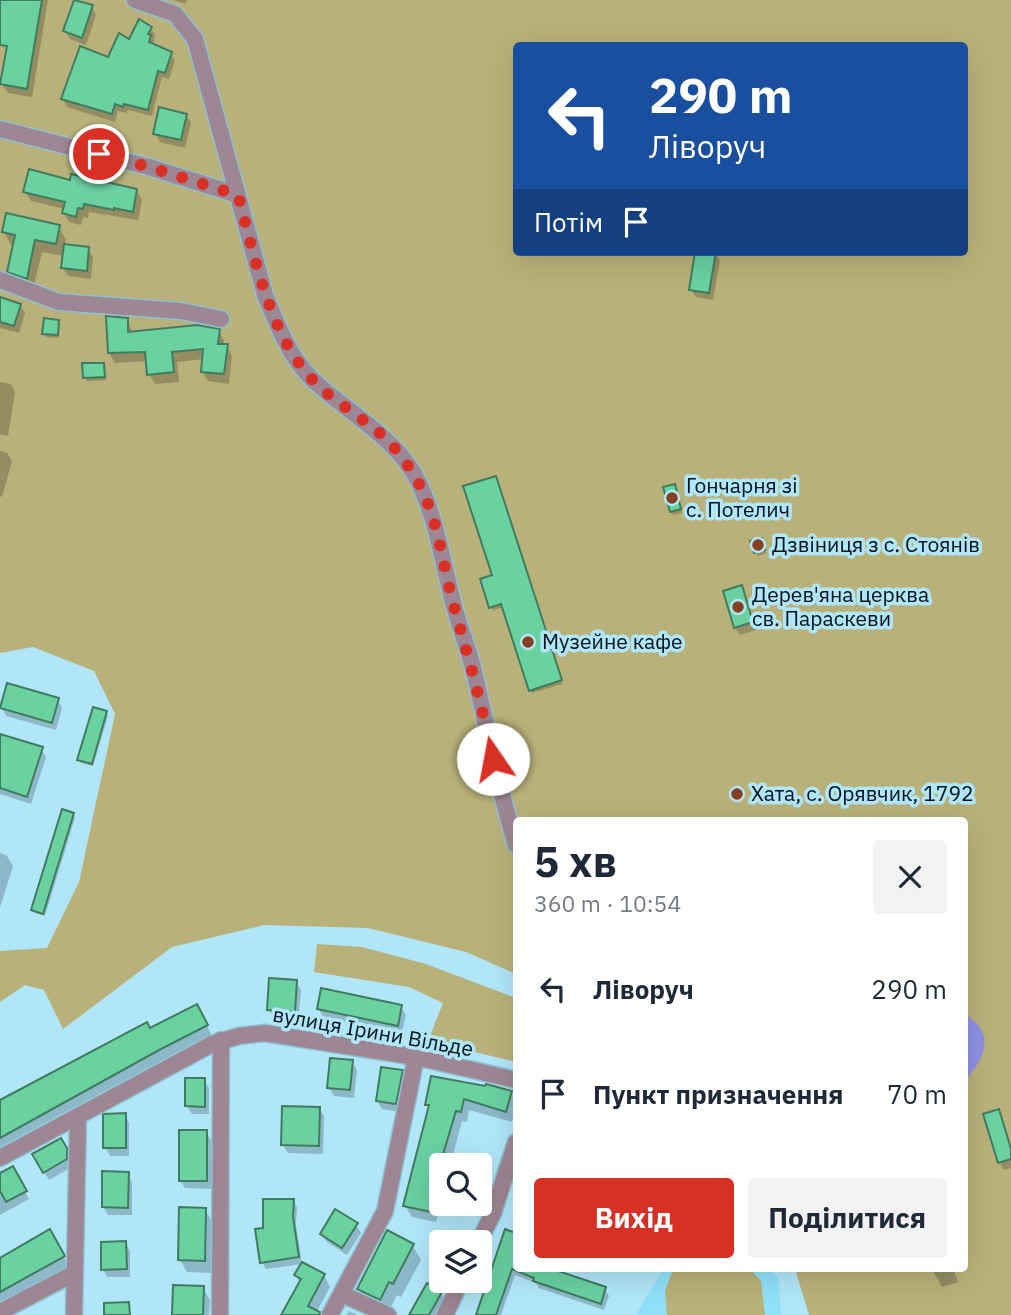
<!DOCTYPE html>
<html lang="uk">
<head>
<meta charset="utf-8">
<style>
	:root { --surface:#fff; --page:#f2f2f3; --text:#1f2937; --muted:#747a83; --accent:#d93025 }
	body { margin:0; font-family:"IBM Plex Sans",sans-serif; background:var(--page); color:var(--text); height:100vh; display:flex; flex-direction:column; font-size:26px; white-space:nowrap }
	* { box-sizing:border-box; margin:0 }
	p { font-size:23px; color:var(--muted) }
	.icon { flex:none; width:38px; height:38px; fill:none; stroke:currentColor; stroke-width:2; stroke-linecap:round; stroke-linejoin:round }
	.map { position:relative; flex:1; overflow:hidden }
	.side { position:absolute; left:513px; top:817px; width:455px; height:455px; display:flex; flex-direction:column; background:var(--surface); border-radius:7px; box-shadow:0 7px 28px #0002 }
	.side>* { flex:none }
	.top-card { position:absolute; left:513px; top:42px; width:455px; height:214px; border-radius:7px; box-shadow:0 7px 28px #0002; background:#1a4fa0; color:#fff; overflow:hidden }
	.buttons { position:absolute; left:429px; top:1153px; display:grid; gap:14px }
	.buttons a { display:grid; place-items:center; width:63px; height:63px; border-radius:7px; background:var(--surface); box-shadow:0 7px 28px #0002; font-size:35px }
	.pin { position:absolute; display:grid; place-items:center; width:60px; height:60px; color:#fff; margin:-30px; border:4px solid #fff; border-radius:50%; box-shadow:0 2px 7px #0007 }
	.me { position:absolute; width:77px; margin:-38px; rotate:348deg; stroke-linejoin:round; filter:drop-shadow(0 0 5px #0008) }
	.turn { display:flex; align-items:center; gap:24px; height:147px; padding:0 21px; font-size:32px }
	.turn .icon { width:91px; height:91px; stroke-width:2.5 }
	.turn b { display:block; font-size:49px; line-height:60px }
	.then { display:flex; align-items:center; height:66px; padding:0 21px; background:#0003; gap:14px; font-size:26px }
	.round { display:grid; place-items:center; flex:none; width:74px; height:74px; border-radius:7px; background:var(--page) }
	.summary { display:flex; align-items:center; justify-content:space-between; height:119px; padding:0 21px }
	h1 { font-size:42px; font-weight:800; line-height:52px }
	.action { display:flex; gap:14px; margin-top:auto; padding:14px 21px }
	.action a { flex:1; height:80px; border-radius:7px; background:var(--accent); color:#fff; font-size:28px; font-weight:800; line-height:80px; text-align:center }
	.action a+a { background:var(--page); color:var(--text) }
	ul { padding:0; list-style:none }
	li { display:flex; align-items:center; gap:21px; height:105px; padding:0 21px }
	li div { flex:1 }
	li b { display:block; font-size:26px }
	li em { font-style:normal }
	.map>svg:first-child { display:block }
	.built { fill:#91e0fa }
	.green { fill:#b8b17a; fill-rule:evenodd }
	.water { fill:#8e91e3 }
	.shadow { fill:#0003 }
	.building { fill:#6ad1a1; stroke:#427c60; stroke-width:2 }
	.lines { fill:none; stroke-linecap:round; stroke-linejoin:round }
	.minor-casing { stroke:#91c0d1; stroke-width:19 }
	.minor { stroke:#9e8794; stroke-width:16 }
	.route { stroke:#d93025; stroke-width:12; stroke-dasharray:0 21.6 }
	.poi-dot { fill:#873f21; stroke:#b1e6f9; stroke-width:2.5 }
	.labels { text-anchor:middle; stroke-width:7; stroke-linejoin:round; paint-order:stroke }
	.poi-label { font-size:21px; fill:#00121a; stroke:#b1e6f9; text-anchor:start }
	.street-label { font-size:21px; fill:#00121a; stroke:#b1e6f9 }
</style>
</head>
<body>
<div class="map">
<svg width="1011" height="1315" viewBox="0 0 1011 1315">
	<rect width="100%" height="100%" fill="#b1e6f9"/>
	<path class="built" d="M 663,1269 L 769,1269 L 778,1277 L 781,1315 L 636,1315 Z"/>
	<g class="green">
		<path d="M 0,0 L 1011,0 L 1011,1315 L 809,1315 L 795,1269 L 964,1269 L 964,821 L 516,821 L 516,974 L 466,952 L 368,928 L 264,925 L 172,947 L 63,1029 L 44,990 L 25,985 L 0,1002 L 0,951 L 47,948 L 79,882 L 115,714 L 94,671 L 33,647 L 0,653 ZM 516,46 L 964,46 L 964,252 L 516,252 Z"/>
		<path d="M 317,944 L 362,947 L 426,964 L 516,998 L 516,1062 L 428,1041 L 443,1003 L 409,987 L 314,972 Z"/>
		<path d="M 673,1269 L 750,1269 L 761,1281 L 765,1315 L 667,1315 L 665,1291 Z"/>
	</g>
	<path class="water" d="M 964,1014 C 997,1032 985,1060 964,1081 Z"/>
	<g class="shadow">
		<path d="M 0,0 L 48,0 L 32,97 L 8,93 L 2,84 L 9,46 L 0,45 Z"/>
		<path d="M 174,0 L 187,0 L 185,4 Z"/>
		<path d="M 92,7 L 96,15 L 86,45 L 70,39 L 65,31 Z"/>
		<path d="M 151,28 L 155,35 L 153,46 L 171,54 L 175,61 L 169,79 L 162,77 L 152,116 L 128,110 L 127,113 L 118,111 L 115,122 L 67,107 L 63,99 L 130,41 Z"/>
		<path d="M 186,115 L 191,123 L 185,148 L 160,142 L 155,133 Z"/>
		<path d="M 71,182 L 136,190 L 142,200 L 138,220 L 89,212 L 88,218 L 83,217 L 81,225 L 69,222 L 64,213 L 65,209 L 31,201 L 25,191 Z"/>
		<path d="M 59,227 L 66,240 L 65,246 L 88,249 L 93,257 L 91,279 L 68,276 L 63,268 L 64,256 L 42,252 L 33,290 L 17,284 L 9,271 L 15,246 L 11,245 L 4,232 Z"/>
		<path d="M 697,252 L 715,252 L 720,260 L 713,300 L 696,297 L 691,289 Z"/>
		<path d="M 0,299 L 20,305 L 25,313 L 19,333 L 0,328 Z"/>
		<path d="M 127,319 L 133,333 L 219,331 L 224,341 L 224,346 L 227,346 L 232,356 L 229,384 L 208,381 L 202,371 L 204,359 L 177,362 L 179,382 L 155,384 L 149,374 L 148,361 L 115,363 L 109,353 Z"/>
		<path d="M 58,321 L 60,325 L 59,338 L 46,337 L 44,333 Z"/>
		<path d="M 103,364 L 106,380 L 87,381 L 85,377 Z"/>
		<path d="M 0,382 L 11,384 L 15,392 L 8,436 L 0,434 Z"/>
		<path d="M 0,451 L 7,453 L 12,461 L 2,497 L 0,496 Z"/>
		<path d="M 497,481 L 562,684 L 532,693 L 504,607 L 493,610 L 491,607 Z"/>
		<path d="M 676,490 L 682,513 L 673,515 L 672,511 Z"/>
		<path d="M 763,543 L 766,553 L 758,556 L 756,552 Z"/>
		<path d="M 741,587 L 756,630 L 740,635 L 735,627 Z"/>
		<path d="M 58,700 L 62,708 L 56,730 L 6,716 L 2,708 Z"/>
		<path d="M 106,713 L 108,716 L 93,766 L 81,763 L 79,759 Z"/>
		<path d="M 0,735 L 41,749 L 46,757 L 31,804 L 0,794 Z"/>
		<path d="M 73,814 L 75,818 L 45,916 L 35,913 L 33,910 Z"/>
		<path d="M 0,853 L 7,856 L 13,866 L 0,908 Z"/>
		<path d="M 296,982 L 301,990 L 298,1020 L 273,1018 L 269,1010 Z"/>
		<path d="M 401,1007 L 406,1015 L 402,1033 L 323,1017 L 318,1008 Z"/>
		<path d="M 201,1014 L 211,1034 L 0,1147 L 0,1102 L 150,1030 Z"/>
		<path d="M 352,1062 L 357,1070 L 354,1098 L 334,1096 L 329,1088 Z"/>
		<path d="M 402,1072 L 406,1080 L 400,1112 L 382,1109 L 377,1101 Z"/>
		<path d="M 204,1080 L 209,1088 L 209,1114 L 192,1114 L 187,1106 Z"/>
		<path d="M 486,1088 L 511,1092 L 516,1102 L 512,1122 L 469,1110 L 467,1122 L 462,1121 L 450,1166 L 441,1166 L 441,1201 L 436,1222 L 412,1217 L 405,1206 L 430,1109 L 427,1104 Z"/>
		<path d="M 319,1108 L 324,1116 L 323,1154 L 288,1153 L 283,1145 Z"/>
		<path d="M 998,1111 L 1011,1146 L 1011,1168 L 1004,1170 L 999,1162 Z"/>
		<path d="M 125,1115 L 129,1123 L 129,1156 L 110,1156 L 105,1147 Z"/>
		<path d="M 206,1131 L 211,1140 L 211,1189 L 185,1188 L 180,1180 Z"/>
		<path d="M 61,1140 L 71,1157 L 70,1168 L 49,1180 L 35,1155 Z"/>
		<path d="M 13,1168 L 29,1199 L 0,1215 L 0,1175 Z"/>
		<path d="M 128,1174 L 132,1182 L 132,1215 L 108,1215 L 103,1207 Z"/>
		<path d="M 480,1177 L 485,1178 L 491,1189 L 485,1213 L 452,1204 L 480,1204 Z"/>
		<path d="M 293,1201 L 297,1207 L 296,1225 L 302,1264 L 266,1269 L 262,1262 L 265,1230 Z"/>
		<path d="M 205,1210 L 213,1222 L 212,1273 L 187,1272 L 180,1260 Z"/>
		<path d="M 356,1225 L 361,1233 L 347,1255 L 327,1242 L 322,1234 Z"/>
		<path d="M 506,1231 L 516,1235 L 516,1269 L 555,1269 L 560,1274 L 605,1289 L 609,1296 L 604,1310 L 539,1288 L 536,1283 L 515,1275 L 501,1315 L 478,1315 Z"/>
		<path d="M 49,1232 L 70,1268 L 0,1307 L 0,1260 Z"/>
		<path d="M 125,1243 L 130,1251 L 130,1277 L 107,1277 L 103,1269 Z"/>
		<path d="M 413,1246 L 421,1260 L 401,1297 L 397,1295 L 388,1313 L 368,1304 L 359,1289 Z"/>
		<path d="M 932,1269 L 953,1269 L 958,1282 L 942,1287 Z"/>
		<path d="M 296,1275 L 324,1275 L 330,1287 L 315,1315 L 282,1315 L 300,1283 Z"/>
		<path d="M 203,1288 L 210,1300 L 209,1315 L 174,1315 Z"/>
		<path d="M 441,1293 L 445,1301 L 437,1315 L 411,1315 Z"/>
		<path d="M 349,1311 L 358,1315 L 346,1315 Z"/>
	</g>
	<g class="building">
		<path d="M 0,0 L 42,0 L 27,89 L 0,84 L 7,46 L 0,45 Z"/>
		<path d="M 74,0 L 93,5 L 82,38 L 63,31 Z"/>
		<path d="M 139,19 L 152,27 L 148,34 L 151,35 L 149,42 L 172,52 L 165,73 L 158,71 L 148,110 L 124,104 L 123,107 L 115,104 L 112,114 L 61,99 L 80,46 L 108,57 L 119,33 L 129,39 Z"/>
		<path d="M 159,107 L 187,114 L 181,140 L 153,134 Z"/>
		<path d="M 29,169 L 70,180 L 71,174 L 137,189 L 133,212 L 114,208 L 114,210 L 84,204 L 83,209 L 78,208 L 76,217 L 62,213 L 65,202 L 23,192 Z"/>
		<path d="M 6,213 L 60,225 L 56,244 L 35,240 L 27,279 L 7,272 L 15,235 L 2,232 Z"/>
		<path d="M 64,244 L 89,247 L 87,271 L 61,268 Z"/>
		<path d="M 695,252 L 716,252 L 709,293 L 689,290 Z"/>
		<path d="M 0,297 L 21,304 L 14,326 L 0,322 Z"/>
		<path d="M 106,316 L 128,318 L 128,332 L 197,325 L 220,329 L 218,344 L 228,344 L 224,374 L 201,372 L 203,349 L 172,352 L 174,372 L 147,375 L 145,352 L 108,353 Z"/>
		<path d="M 44,318 L 59,320 L 58,335 L 42,334 Z"/>
		<path d="M 82,363 L 104,363 L 105,377 L 83,378 Z"/>
		<path d="M 496,476 L 562,680 L 529,691 L 501,604 L 489,608 L 480,579 L 492,575 L 463,486 Z"/>
		<path d="M 675,484 L 681,509 L 670,512 L 663,487 Z"/>
		<path d="M 762,538 L 765,550 L 754,553 L 750,541 Z"/>
		<path d="M 742,585 L 753,622 L 734,628 L 723,591 Z"/>
		<path d="M 7,683 L 59,698 L 52,723 L 0,708 Z"/>
		<path d="M 93,707 L 107,711 L 92,764 L 77,760 Z"/>
		<path d="M 0,734 L 43,747 L 27,797 L 0,788 Z"/>
		<path d="M 62,809 L 74,813 L 43,914 L 31,910 Z"/>
		<path d="M 269,978 L 297,980 L 295,1012 L 267,1010 Z"/>
		<path d="M 321,988 L 402,1005 L 398,1026 L 317,1009 Z"/>
		<path d="M 197,1004 L 208,1025 L 161,1049 L 0,1138 L 0,1100 L 147,1022 L 150,1028 Z"/>
		<path d="M 330,1058 L 353,1060 L 350,1090 L 327,1088 Z"/>
		<path d="M 381,1067 L 403,1070 L 396,1104 L 376,1101 Z"/>
		<path d="M 431,1076 L 485,1086 L 486,1084 L 512,1091 L 506,1112 L 464,1099 L 461,1112 L 456,1111 L 444,1151 L 431,1212 L 403,1206 L 429,1105 L 425,1105 Z"/>
		<path d="M 185,1078 L 205,1078 L 205,1107 L 185,1106 Z"/>
		<path d="M 282,1106 L 320,1107 L 319,1146 L 281,1145 Z"/>
		<path d="M 999,1109 L 1011,1149 L 1011,1159 L 998,1163 L 983,1114 Z"/>
		<path d="M 126,1113 L 126,1148 L 103,1148 L 103,1114 Z"/>
		<rect x="179" y="1130" width="28" height="51"/>
		<path d="M 61,1138 L 67,1148 L 67,1159 L 43,1173 L 32,1154 Z"/>
		<path d="M 13,1166 L 27,1191 L 6,1202 L 0,1191 L 0,1173 Z"/>
		<path d="M 102,1171 L 129,1172 L 128,1208 L 102,1207 Z"/>
		<path d="M 263,1199 L 294,1199 L 293,1217 L 299,1257 L 260,1263 L 255,1229 L 263,1228 Z"/>
		<path d="M 179,1207 L 206,1208 L 205,1261 L 178,1260 Z"/>
		<path d="M 335,1209 L 358,1223 L 342,1248 L 320,1234 Z"/>
		<path d="M 50,1229 L 65,1256 L 0,1292 L 0,1258 Z"/>
		<path d="M 505,1229 L 516,1233 L 516,1269 L 559,1269 L 558,1271 L 606,1287 L 601,1304 L 533,1281 L 534,1278 L 512,1269 L 496,1315 L 476,1315 Z"/>
		<path d="M 387,1230 L 414,1244 L 393,1284 L 389,1282 L 380,1300 L 357,1289 Z"/>
		<path d="M 126,1241 L 127,1269 L 101,1270 L 101,1242 Z"/>
		<path d="M 302,1262 L 325,1274 L 308,1306 L 320,1312 L 320,1315 L 281,1315 L 301,1279 L 294,1275 Z"/>
		<path d="M 427,1283 L 442,1292 L 429,1315 L 409,1315 Z"/>
		<path d="M 173,1285 L 204,1286 L 203,1315 L 172,1315 Z"/>
		<path d="M 129,1302 L 130,1315 L 104,1315 L 104,1303 Z"/>
	</g>
	<g class="lines">
		<defs>
			<g id="minor">
				<path d="M 135,0 L 175,14 L 195,39 L 265,295 C 276,322 290,358 311,378 C 348,414 398,437 420,485 C 437,523 442,559 452,598 C 457,620 466,642 472,664 C 487,724 497,785 516,845"/>
				<path d="M 0,129 L 149,167 L 238,195"/>
				<path d="M 0,280 L 59,302 L 181,311 L 221,319"/>
				<path d="M 0,1158 L 212,1044 L 239,1036 L 265,1033 L 416,1057 L 516,1080"/>
				<path d="M 479,1242 L 493,1213 L 516,1142"/>
				<path d="M 342,1294 L 388,1315"/>
				<path d="M 0,1312 L 73,1274"/>
				<path d="M 74,1315 L 78,1118"/>
				<path d="M 220,1315 L 221,1040"/>
				<path d="M 330,1315 L 385,1211 L 416,1057"/>
				<path d="M 445,1315 L 461,1281"/>
			</g>
		</defs>
		<use href="#minor" class="minor-casing"/>
		<use href="#minor" class="minor"/>
	</g>
	<g class="lines">
		<path class="route" d="M 99,154 L 149,167 L 238,195 C 254,254 268,329 309,376 C 330,400 360,415 383,436 C 397,449 409,466 418,482 C 438,519 442,560 452,599 C 467,653 482,705 493,759"/>
	</g>
	<g class="poi-dot">
		<circle cx="672" cy="498" r="7"/>
		<circle cx="758" cy="545" r="7"/>
		<circle cx="738" cy="607" r="7"/>
		<circle cx="528" cy="642" r="7"/>
		<circle cx="737" cy="794" r="7"/>
	</g>
	<g class="labels">
		<g class="poi-label">
			<text x="686" y="493">Гончарня зі<tspan x="686" dy="24">с. Потелич</tspan></text>
			<text x="772" y="552">Дзвіниця з с. Стоянів</text>
			<text x="752" y="602">Дерев'яна церква<tspan x="752" dy="24">св. Параскеви</tspan></text>
			<text x="542" y="649">Музейне кафе</text>
			<text x="751" y="801">Хата, с. Орявчик, 1792</text>
		</g>
		<g class="street-label">
			<text transform="translate(373 1032) rotate(10)" y="7">вулиця Ірини Вільде</text>
		</g>
	</g>
</svg>
<div class="buttons">
<a><svg class="icon" aria-label="search" viewBox="0 0 24 24"><circle cx="10" cy="10" r="6"/><path d="M15 15l6 6"/></svg></a>
<a><svg class="icon" aria-label="layers" viewBox="0 0 24 24"><path d="M12 4l9 5-9 5-9-5zM3 14l9 5 9-5"/></svg></a>
</div>
<div class="pin" style="left:99px;top:154px;background:#d93025"><svg class="icon" aria-label="arrive" viewBox="0 0 24 24"><path d="M6 21V4h12l-3 4 3 4H6"/></svg></div>
<svg class="me" style="left:493px;top:759px" viewBox="-20 -20 40 40"><circle r="19" fill="#fff"/><path d="M0-13L10 11 0 6-10 11z" fill="#d93025"/></svg>
<div class="top-card">
<div class="turn"><svg class="icon" aria-label="left" viewBox="0 0 24 24"><path d="M17 20v-9H6M10 6l-5 5 5 5"/></svg><div><b>290 m</b>Ліворуч</div></div>
<div class="then">Потім<svg class="icon" aria-label="arrive" viewBox="0 0 24 24"><path d="M6 21V4h12l-3 4 3 4H6"/></svg></div>
</div>
<section class="side">
<div class="summary"><div><h1>5 хв</h1><p>360 m · 10:54</p></div><a class="round"><svg class="icon" aria-label="close" viewBox="0 0 24 24"><path d="M6 6l12 12M18 6L6 18"/></svg></a></div>
<ul>
<li><svg class="icon" aria-label="left" viewBox="0 0 24 24"><path d="M17 20v-9H6M10 6l-5 5 5 5"/></svg><div><b>Ліворуч</b></div><em>290 m</em></li>
<li><svg class="icon" aria-label="arrive" viewBox="0 0 24 24"><path d="M6 21V4h12l-3 4 3 4H6"/></svg><div><b>Пункт призначення</b></div><em>70 m</em></li>
</ul>
<div class="action"><a>Вихід</a><a>Поділитися</a></div>
</section>
</div>
</body>
</html>
